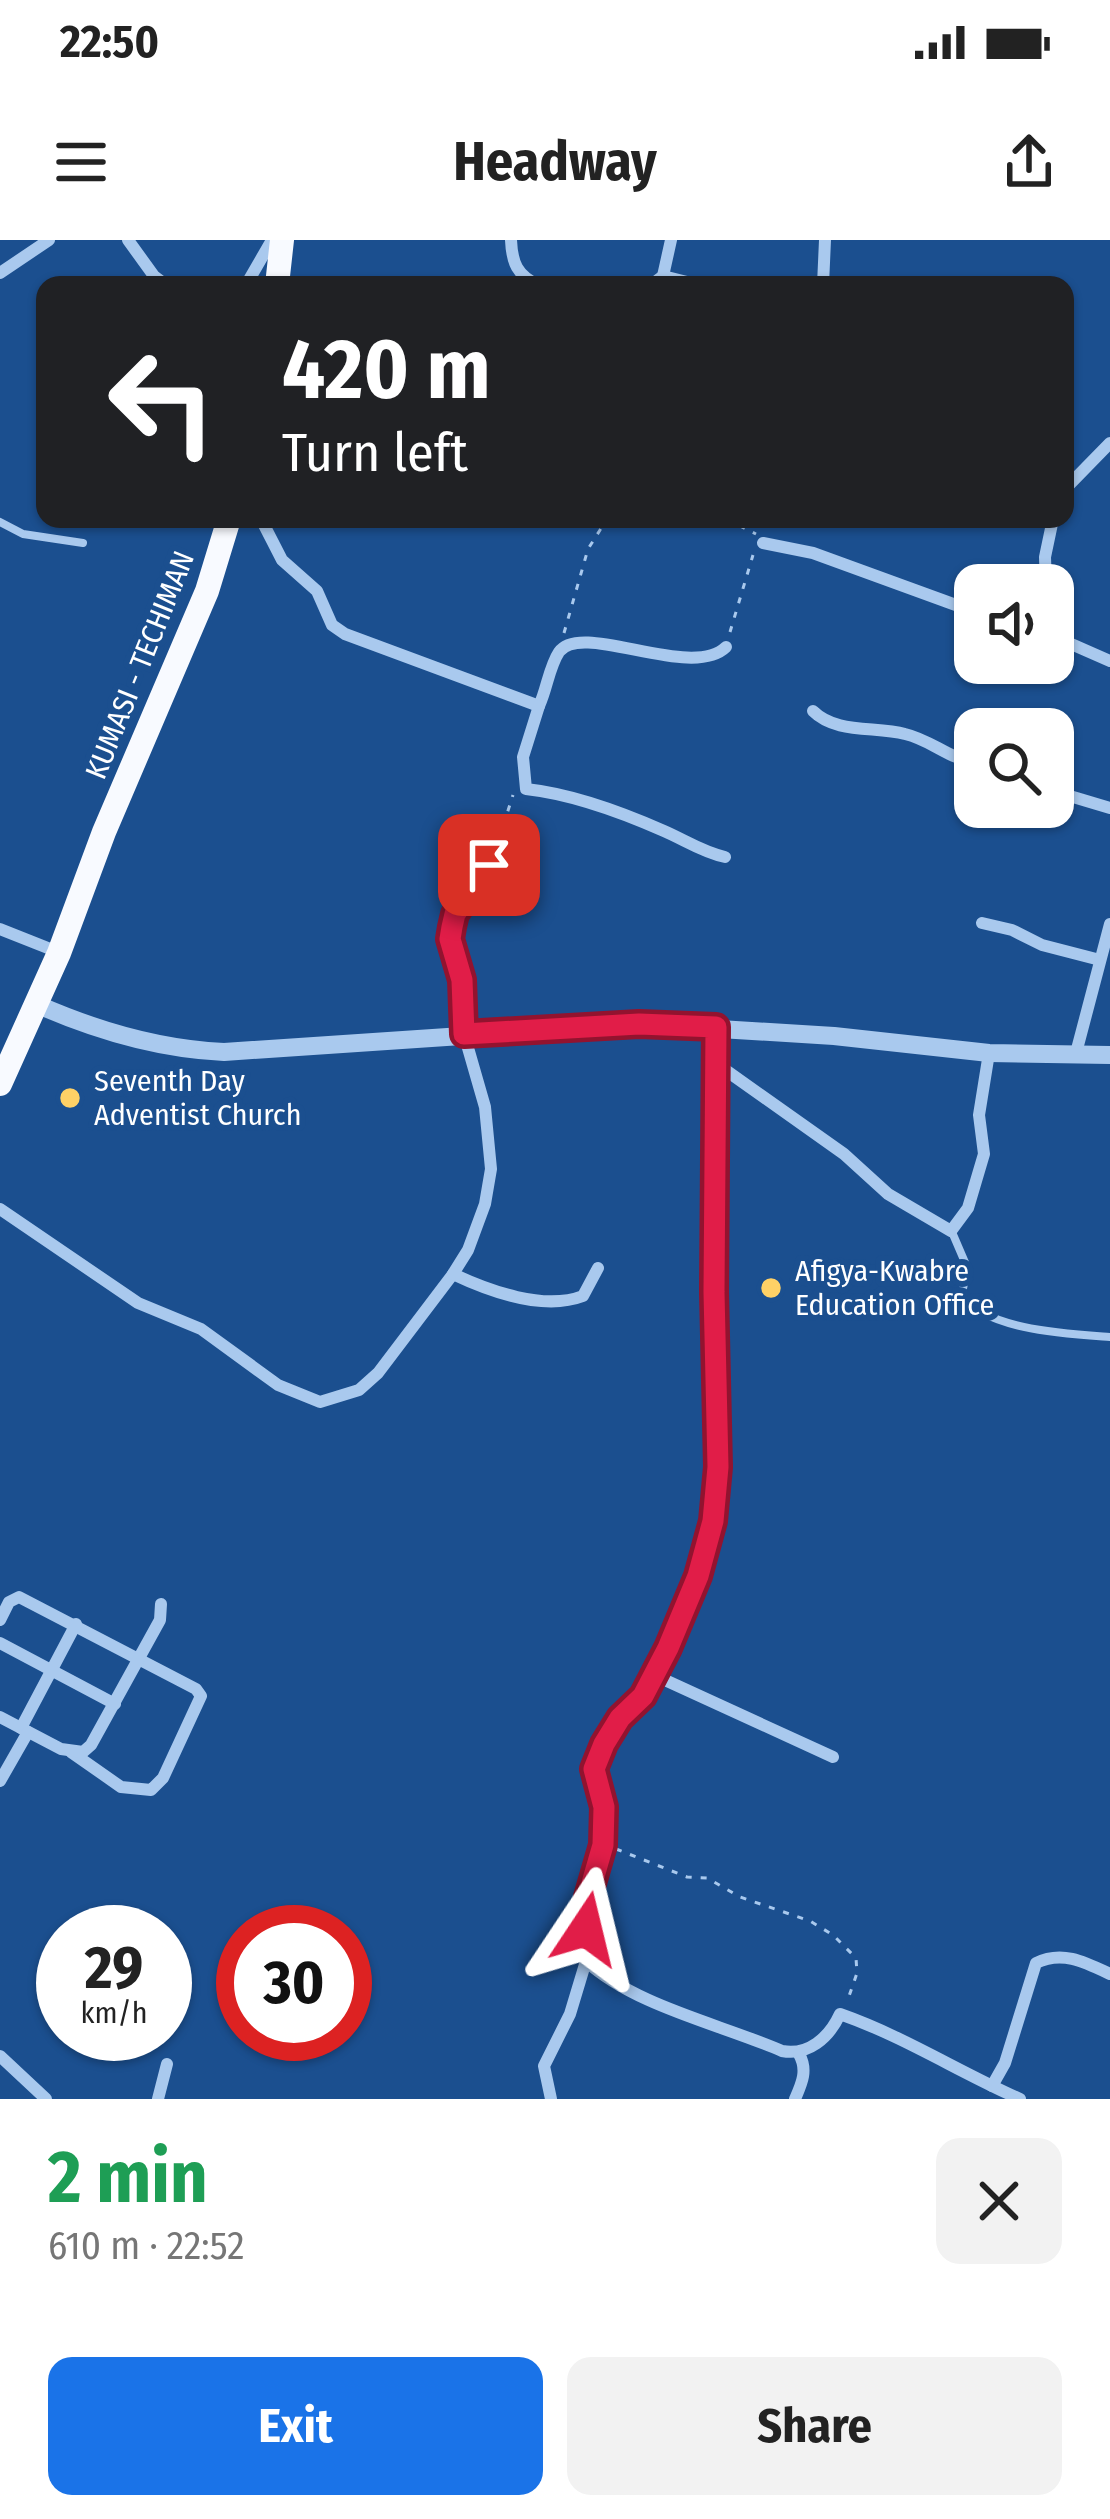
<!DOCTYPE html>
<html lang="en">
<head>
<meta charset="utf-8">
<style>
	:root { --surface:#fff; --page:#f2f2f2; --text:#222; --muted:#767676; --accent:#1a73e8 }
	body { margin:0; font-family:"Fira Sans Condensed",sans-serif; background:var(--page); color:var(--text); height:100vh; display:flex; flex-direction:column; font-size:45px; white-space:nowrap }
	* { box-sizing:border-box; margin:0 }
	p { font-size:39px; color:var(--muted) }
	.icon { flex:none; width:66px; height:66px; fill:none; stroke:currentColor; stroke-width:2; stroke-linecap:round; stroke-linejoin:round }
	.map { position:relative; height:1859px; overflow:hidden }
	.details { display:flex; flex-direction:column; background:var(--surface); flex:1 }
	.details>* { flex:none }
	.guide { position:absolute; left:36px; top:36px; width:1038px; height:252px; border-radius:24px; box-shadow:0 3px 9px #0004; background:#202124; color:#fff; overflow:hidden }
	.tools { position:absolute; left:954px; top:324px; display:grid; gap:24px }
	.tools a { display:grid; place-items:center; width:120px; height:120px; border-radius:24px; background:var(--surface); box-shadow:0 3px 9px #0004; font-size:60px }
	.speed { position:absolute; left:36px; top:1665px; display:flex; gap:24px; font-size:60px; font-weight:700; text-align:center }
	.speed>* { display:grid; place-content:center; width:156px; height:156px; border-radius:50%; background:var(--surface); box-shadow:0 3px 9px #0004; line-height:1 }
	.speed small { font-size:30px; font-weight:400 }
	.speed .limit { border:18px solid #d22; background:#fff; color:#111 }
	.pin { position:absolute; display:grid; place-items:center; width:102px; height:102px; color:#fff; margin:-51px; border-radius:24px; box-shadow:0 6px 18px #0006 }
	.me { position:absolute; width:132px; margin:-66px; rotate:10deg; stroke-linejoin:round; filter:drop-shadow(0 0 9px #0008) }
	.turn { display:flex; align-items:center; gap:42px; height:252px; padding:0 48px; font-size:54px }
	.turn .icon { width:156px; height:156px; stroke-width:2.5 }
	.turn b { display:block; font-size:84px; line-height:102px }
	.round { display:grid; place-items:center; flex:none; width:126px; height:126px; border-radius:24px; background:var(--page) }
	.overview { display:flex; align-items:center; justify-content:space-between; height:204px; padding:0 48px }
	h1 { font-size:72px; font-weight:700; line-height:90px; color:#1e9e55 }
	.action { display:flex; gap:24px; margin-top:auto; padding:24px 48px }
	.action a { flex:1; height:138px; border-radius:24px; background:var(--accent); color:#fff; font-size:48px; font-weight:700; line-height:138px; text-align:center }
	.action a+a { background:var(--page); color:var(--text) }
	.status { display:flex; justify-content:space-between; align-items:center; height:84px; padding:0 60px; background:var(--surface); direction:ltr }
	.status svg { height:33px; fill:currentColor }
	header { display:flex; justify-content:space-between; align-items:center; height:156px; padding:0 48px; background:var(--surface); font-size:54px; font-weight:700 }
	.map>svg:first-child { display:block }
	.lines { fill:none; stroke-linecap:round; stroke-linejoin:round }
	.path { stroke:#a9c9ee; stroke-width:3; stroke-dasharray:6 9; stroke-linecap:butt }
	.service { stroke:#a9c9ee; stroke-width:8 }
	.minor { stroke:#a9c9ee; stroke-width:12 }
	.tertiary { stroke:#a9c9ee; stroke-width:18 }
	.trunk { stroke:#f8faff; stroke-width:24 }
	.route-casing { stroke:#92132f; stroke-width:30 }
	.route { stroke:#e11d48; stroke-width:21 }
	.poi-dot { fill:#ffd166; stroke:#1b4f8f; stroke-width:4.5 }
	.labels { text-anchor:middle; stroke-width:12; stroke-linejoin:round; paint-order:stroke }
	.street-label { font-size:30px; fill:#fff; stroke:#1b4f8f }
	.poi-label { font-size:30px; fill:#fff; stroke:#1b4f8f; text-anchor:start }
</style>
</head>
<body>
<div class="status"><b>22:50</b><svg viewBox="0 0 49 12"><path d="M0 12V9h3v3zM5 12V6h3v6zM10 12V3h3v9zM15 12V0h3v12zM26 1h20v11H26zM47 4h2v5h-2z"/></svg></div>
<header><svg class="icon" aria-label="menu" viewBox="0 0 24 24"><path d="M4 6h16M4 12h16M4 18h16"/></svg>Headway<svg class="icon" aria-label="share" viewBox="0 0 24 24"><path d="M12 15V3M7 8l5-5 5 5M5 13v7h14v-7"/></svg></header>
<div class="map">
<svg width="1110" height="1859" viewBox="0 0 1110 1859">
	<rect width="100%" height="100%" fill="#1b4f8f"/>
	<g class="lines">
		<g class="path">
			<path d="M 609,279 L 652,279"/>
			<path d="M 726,279 L 756,294"/>
			<path d="M 730,392 L 753,315"/>
			<path d="M 564,393 L 588,309 L 607,279"/>
			<path d="M 494,614 L 513,555"/>
			<path d="M 616,1609 L 687,1637 L 707,1638 L 740,1657 L 810,1681 L 833,1695 L 856,1718 L 857,1733 L 847,1762"/>
		</g>
		<g class="service">
			<path d="M 0,282 L 23,294 L 83,303"/>
			<path d="M 952,992 L 967,1027 L 962,1054 C 983,1090 1069,1094 1110,1097"/>
		</g>
		<g class="minor">
			<path d="M 128,0 L 154,36 L 166,45"/>
			<path d="M 511,0 C 512,23 517,35 538,45"/>
			<path d="M 0,33 L 49,0"/>
			<path d="M 663,36 L 671,0"/>
			<path d="M 246,45 L 272,0"/>
			<path d="M 651,45 L 663,36 L 699,45"/>
			<path d="M 823,45 L 825,0"/>
			<path d="M 1065,249 L 1110,203"/>
			<path d="M 261,279 L 282,320 L 317,351 L 332,385 L 345,394 L 539,466 C 547,449 549,427 559,412 C 581,380 691,441 726,407"/>
			<path d="M 763,303 L 813,313 L 975,372"/>
			<path d="M 1046,345 L 1045,317 L 1053,279"/>
			<path d="M 1053,396 L 1110,421"/>
			<path d="M 539,466 L 523,517 L 526,549 C 572,554 621,572 664,591 C 685,600 702,612 725,617"/>
			<path d="M 813,471 C 836,494 875,486 905,494 C 931,500 948,518 975,523"/>
			<path d="M 1053,551 L 1110,568"/>
			<path d="M 982,683 L 1012,690 L 1042,705 L 1100,720"/>
			<path d="M 0,689 L 63,714"/>
			<path d="M 1076,813 L 1110,684"/>
			<path d="M 717,824 L 844,914 L 888,954 L 951,991 L 968,968 L 984,914 L 979,875 L 989,813"/>
			<path d="M 0,969 L 138,1063 L 201,1089 L 278,1145 L 320,1162 L 359,1150 L 378,1133 L 453,1034 L 468,1010 L 485,964 L 491,929 L 485,867 L 464,794 L 462,739 L 450,699 L 455,675 L 489,625"/>
			<path d="M 453,1034 C 489,1051 544,1071 583,1056 L 598,1028"/>
			<path d="M 0,1380 L 9,1362 L 19,1357 L 196,1449 L 201,1456 L 163,1538 L 151,1550 L 121,1547 L 71,1512"/>
			<path d="M 0,1403 L 115,1464"/>
			<path d="M 654,1435 L 833,1517"/>
			<path d="M 0,1477 L 61,1509 L 83,1512 L 91,1505 L 160,1380 L 161,1364"/>
			<path d="M 21,1488 L 76,1384"/>
			<path d="M 0,1541 L 28,1492"/>
			<path d="M 586,1721 C 635,1766 720,1784 782,1811 C 808,1816 829,1798 840,1774 C 903,1796 959,1832 1020,1859"/>
			<path d="M 0,1816 L 46,1859"/>
			<path d="M 992,1846 L 1005,1823 L 1036,1723 C 1062,1710 1085,1722 1110,1734"/>
			<path d="M 158,1859 L 167,1824"/>
			<path d="M 551,1859 L 544,1826 L 570,1774 L 586,1721 L 588,1657 L 603,1605 L 604,1567 L 594,1529 L 604,1504 L 621,1478 L 643,1456 L 668,1408 L 698,1336 L 713,1281 L 718,1227 L 714,1052 L 716,787"/>
			<path d="M 795,1859 C 802,1843 808,1830 799,1814"/>
		</g>
		<path class="tertiary" d="M 36,764 C 97,791 158,809 224,812 L 639,784 L 834,796 L 989,813 L 1110,815"/>
		<g class="trunk">
			<path d="M 277,45 L 282,0"/>
			<path d="M 0,844 L 59,713 L 104,592 L 207,351 L 229,279"/>
		</g>
	</g>
	<g class="lines">
		<defs>
			<path id="route" d="M 489,625 L 455,674 L 452,687 L 450,699 L 462,740 L 464,794 L 639,784 L 716,787 L 714,1052 L 718,1227 L 713,1281 L 698,1336 L 668,1408 L 643,1456 L 620,1478 L 604,1504 L 594,1529 L 604,1567 L 603,1605 L 588,1657 L 586,1689"/>
		</defs>
		<use href="#route" class="route-casing"/>
		<use href="#route" class="route"/>
	</g>
	<g class="poi-dot">
		<circle cx="70" cy="858" r="12"/>
		<circle cx="771" cy="1048" r="12"/>
	</g>
	<g class="labels">
		<g class="street-label">
			<text transform="translate(140 425) rotate(-68)" y="10">KUMASI - TECHIMAN</text>
		</g>
		<g class="poi-label">
			<text x="94" y="851">Seventh Day<tspan x="94" dy="34">Adventist Church</tspan></text>
			<text x="795" y="1041">Afigya-Kwabre<tspan x="795" dy="34">Education Office</tspan></text>
		</g>
	</g>
</svg>
<div class="tools">
<a><svg class="icon" aria-label="sound" viewBox="0 0 24 24"><path d="M4 9h4l5-4v14l-5-4H4zM17 9q2 3 0 6"/></svg></a>
<a><svg class="icon" aria-label="search" viewBox="0 0 24 24"><circle cx="10" cy="10" r="6"/><path d="M15 15l6 6"/></svg></a>
</div>
<div class="speed"><div>29<small>km/h</small></div><div class="limit">30</div></div>
<div class="pin" style="left:489px;top:625px;background:#d93025"><svg class="icon" aria-label="arrive" viewBox="0 0 24 24"><path d="M6 21V4h12l-3 4 3 4H6"/></svg></div>
<svg class="me" style="left:586px;top:1689px" viewBox="-20 -20 40 40"><path d="M0-17L14 15 0 8-14 15z" fill="#e11d48" stroke="#fff" stroke-width="4"/></svg>
<div class="guide">
<div class="turn"><svg class="icon" aria-label="left" viewBox="0 0 24 24"><path d="M17 20v-9H6M10 6l-5 5 5 5"/></svg><div><b>420 m</b>Turn left</div></div>
</div>
</div>
<section class="details">
<div class="overview"><div><h1>2 min</h1><p>610 m · 22:52</p></div><a class="round"><svg class="icon" aria-label="close" viewBox="0 0 24 24"><path d="M6 6l12 12M18 6L6 18"/></svg></a></div>
<div class="action"><a>Exit</a><a>Share</a></div>
</section>
</body>
</html>
